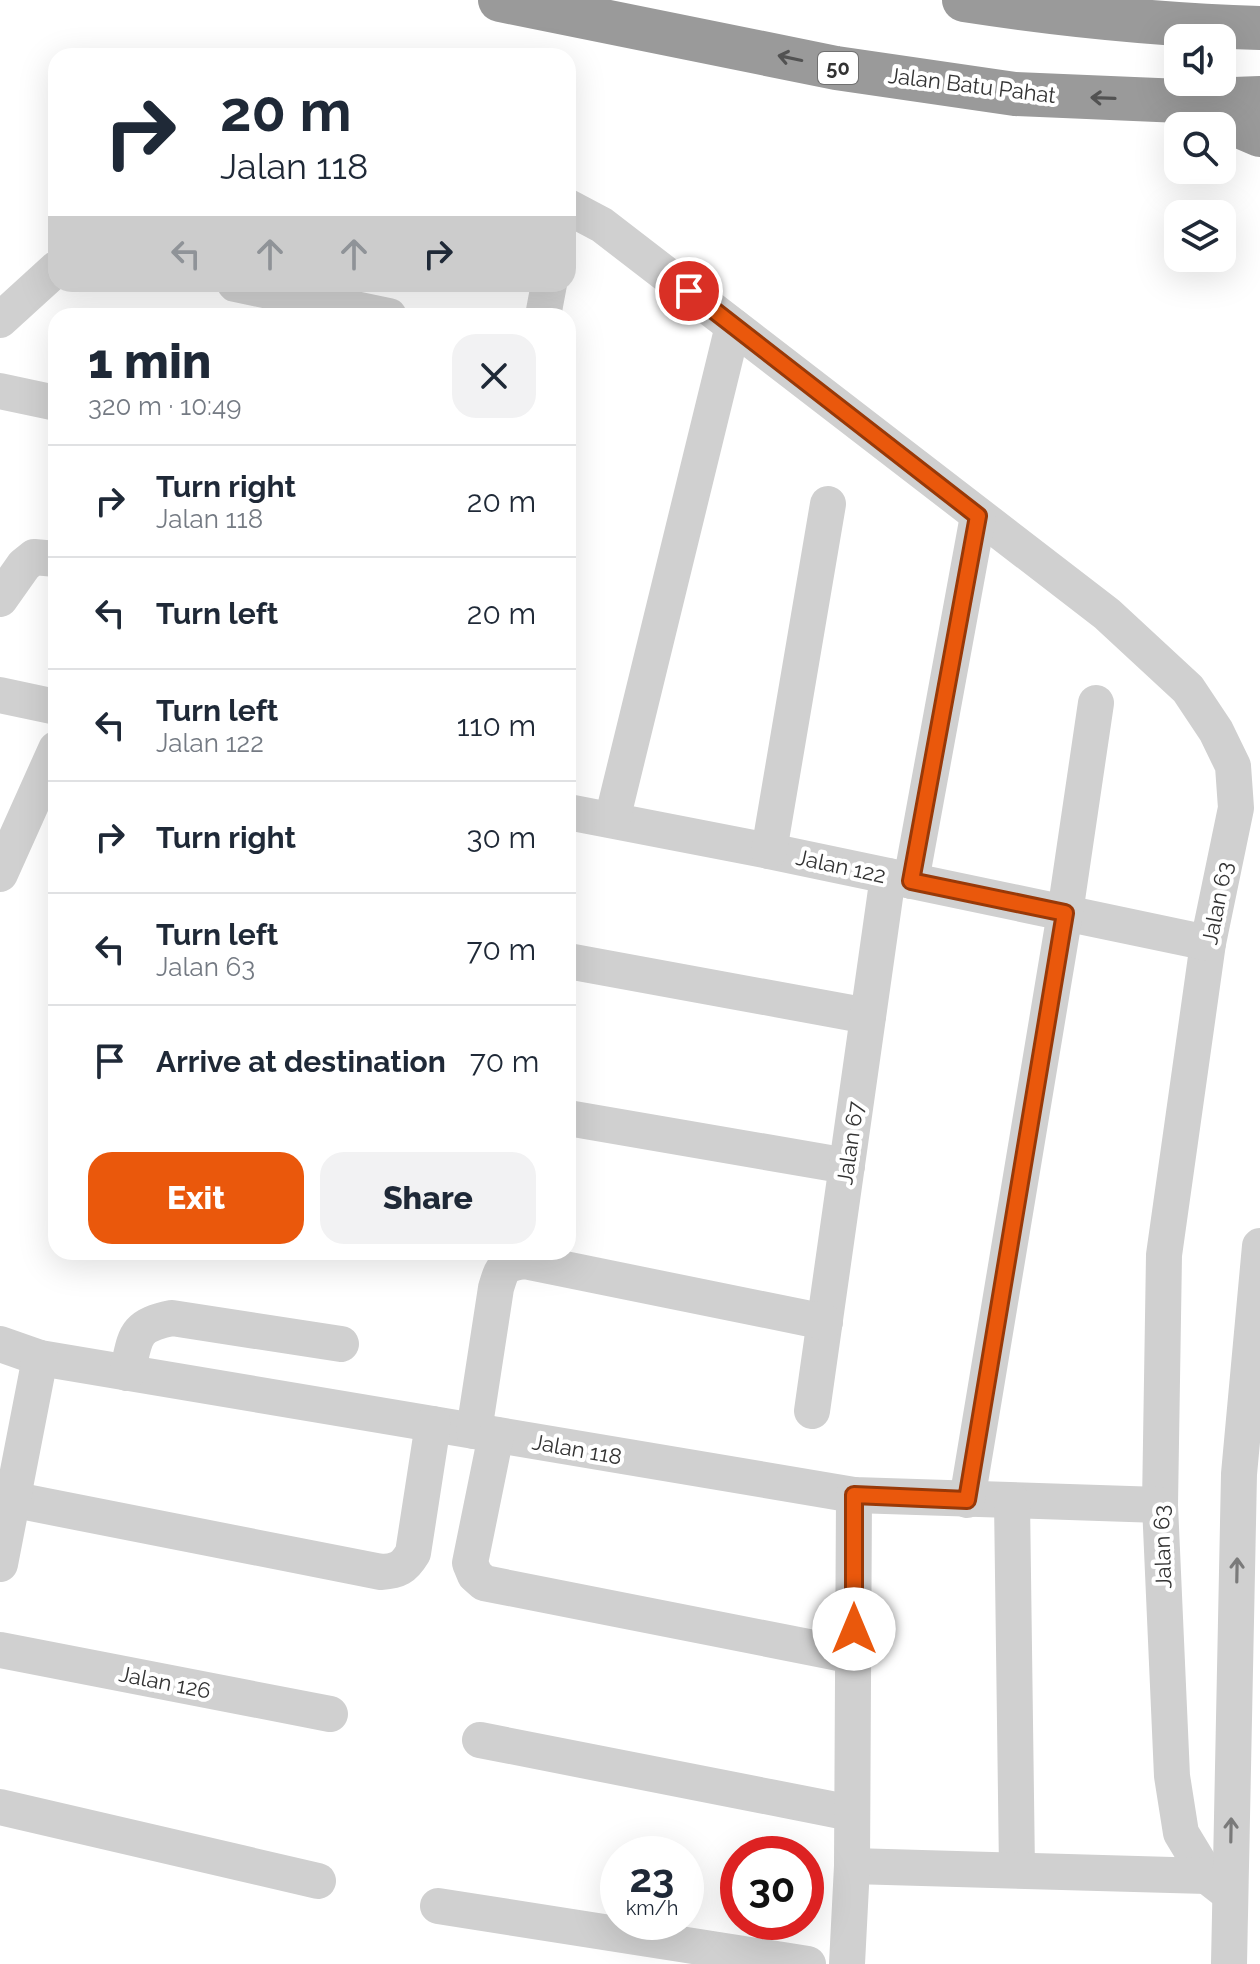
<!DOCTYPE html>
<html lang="en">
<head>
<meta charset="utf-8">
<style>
	:root { --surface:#fff; --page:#f2f2f3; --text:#1f2937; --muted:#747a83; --line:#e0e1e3; --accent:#ea580c }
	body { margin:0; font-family:Raleway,sans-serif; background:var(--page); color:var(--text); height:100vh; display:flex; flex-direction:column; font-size:30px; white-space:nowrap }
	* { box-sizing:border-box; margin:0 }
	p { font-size:26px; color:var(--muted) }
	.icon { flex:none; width:44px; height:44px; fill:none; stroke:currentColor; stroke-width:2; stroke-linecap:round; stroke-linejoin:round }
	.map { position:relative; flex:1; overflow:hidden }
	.sheet { position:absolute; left:48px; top:308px; width:528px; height:952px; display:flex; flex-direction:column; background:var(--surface); border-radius:24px; box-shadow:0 8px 32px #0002 }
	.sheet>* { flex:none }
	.banner { position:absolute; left:48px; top:48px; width:528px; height:244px; border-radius:24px; box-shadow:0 8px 32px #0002; background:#fff; color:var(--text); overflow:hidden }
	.fabs { position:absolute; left:1164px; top:24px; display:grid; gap:16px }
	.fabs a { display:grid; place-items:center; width:72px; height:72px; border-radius:16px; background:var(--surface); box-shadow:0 8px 32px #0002; font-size:40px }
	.speed { position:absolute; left:600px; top:1836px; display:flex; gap:16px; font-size:40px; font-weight:700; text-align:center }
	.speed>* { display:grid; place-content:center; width:104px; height:104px; border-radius:50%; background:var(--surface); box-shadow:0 8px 32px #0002; line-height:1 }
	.speed small { font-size:20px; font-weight:400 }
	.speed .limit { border:12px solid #d22; background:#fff; color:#111 }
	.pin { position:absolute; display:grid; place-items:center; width:68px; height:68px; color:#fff; margin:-34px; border:4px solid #fff; border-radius:50%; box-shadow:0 2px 8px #0007 }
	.me { position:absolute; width:88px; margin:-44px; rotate:0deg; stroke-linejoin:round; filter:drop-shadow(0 0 6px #0008) }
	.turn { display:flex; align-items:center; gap:28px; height:168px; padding:0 40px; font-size:36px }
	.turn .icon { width:104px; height:104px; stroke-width:2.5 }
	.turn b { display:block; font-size:56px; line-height:68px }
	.lanes { display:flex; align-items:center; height:76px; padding:0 40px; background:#0003; justify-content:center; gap:40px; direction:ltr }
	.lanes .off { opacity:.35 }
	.round { display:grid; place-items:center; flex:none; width:84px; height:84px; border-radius:24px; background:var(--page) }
	.head { display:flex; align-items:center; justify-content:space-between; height:136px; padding:0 40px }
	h1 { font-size:48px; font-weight:800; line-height:60px }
	.primary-button { display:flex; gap:16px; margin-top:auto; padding:16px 40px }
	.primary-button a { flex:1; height:92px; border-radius:24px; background:var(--accent); color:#fff; font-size:32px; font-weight:800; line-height:92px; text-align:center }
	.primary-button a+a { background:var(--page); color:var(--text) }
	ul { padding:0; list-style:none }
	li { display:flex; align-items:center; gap:24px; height:112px; padding:0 40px; border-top:2px solid var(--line) }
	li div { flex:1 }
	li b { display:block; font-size:30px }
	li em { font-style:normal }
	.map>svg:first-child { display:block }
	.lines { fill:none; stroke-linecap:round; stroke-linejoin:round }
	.minor { stroke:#d0d0d0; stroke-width:36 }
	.highway { stroke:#9a9a9a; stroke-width:44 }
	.oneway { stroke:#525252 }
	.oneway2 { stroke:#7a7a7a }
	.route-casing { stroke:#983908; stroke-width:20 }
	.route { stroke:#ea580c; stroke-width:14 }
	.labels { text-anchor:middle; stroke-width:8; stroke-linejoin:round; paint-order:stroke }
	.shield { fill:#fff; stroke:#707070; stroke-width:2 }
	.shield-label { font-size:20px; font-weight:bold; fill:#333 }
	.street-label { font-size:22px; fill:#333; stroke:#fff }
</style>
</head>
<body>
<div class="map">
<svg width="1260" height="1964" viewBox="0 0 1260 1964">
	<rect width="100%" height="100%" fill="#fff"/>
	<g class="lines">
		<g class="minor">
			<path d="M 568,207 L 602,225 L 1107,614 L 1188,689 L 1216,731 L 1233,766 L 1236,808 L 1208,943 L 1164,1255 L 1160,1505 L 1172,1776 L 1181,1833 L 1207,1876 L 1230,1894"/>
			<path d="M 235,284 L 389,316"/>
			<path d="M 543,316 L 549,284"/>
			<path d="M 0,320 L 56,269"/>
			<path d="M 0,391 L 56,403"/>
			<path d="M 0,599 L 24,565 L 34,557 L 56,559"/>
			<path d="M 0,695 L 56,707"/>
			<path d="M 568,812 L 769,851 L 1208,943"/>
			<path d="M 612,820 L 733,326"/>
			<path d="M 769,851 L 828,504"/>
			<path d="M 0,874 L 56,749"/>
			<path d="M 911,881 L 978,516"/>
			<path d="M 568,961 L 868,1016"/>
			<path d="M 568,1118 L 847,1166"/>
			<path d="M 0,1344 L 40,1358 L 854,1495 L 1160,1505"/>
			<path d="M 127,1373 C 136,1337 132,1326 172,1318 L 341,1344"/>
			<path d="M 812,1411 L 888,876"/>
			<path d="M 474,1431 L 496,1288 C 502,1268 503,1264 525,1261 L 825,1322"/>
			<path d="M 496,1435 L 470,1563 L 475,1575 L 484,1583 L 854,1656"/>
			<path d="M 0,1497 L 381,1572 C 398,1571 404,1568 413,1553 L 433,1424"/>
			<path d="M 967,1500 L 1065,913 L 1096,703"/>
			<path d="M 1012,1501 L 1017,1870"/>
			<path d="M 0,1564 L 40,1358"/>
			<path d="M 0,1650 L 330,1714"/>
			<path d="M 480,1740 L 851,1813"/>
			<path d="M 0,1807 L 318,1881"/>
			<path d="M 852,1866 L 1207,1876"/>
			<path d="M 438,1906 L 808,1964"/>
			<path d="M 847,1964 L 852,1866 L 854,1495"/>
			<path d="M 1229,1964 L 1239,1474 L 1260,1246"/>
		</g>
		<g class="highway">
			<path d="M 500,0 L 836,68 L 1015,94 L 1181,101 L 1260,98"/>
			<path d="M 964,0 C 1062,15 1160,25 1260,28"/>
			<path d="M 1192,106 L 1260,135"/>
		</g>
	</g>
	<defs><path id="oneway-shaft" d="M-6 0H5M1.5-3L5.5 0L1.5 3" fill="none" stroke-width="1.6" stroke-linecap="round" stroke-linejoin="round" transform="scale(2)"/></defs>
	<g class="oneway">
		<use href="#oneway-shaft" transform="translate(790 58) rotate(-168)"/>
		<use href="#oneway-shaft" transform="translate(1103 98) rotate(-178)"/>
	</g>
	<g class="oneway2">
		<use href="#oneway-shaft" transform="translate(1237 1570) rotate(-89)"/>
		<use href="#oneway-shaft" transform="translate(1231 1830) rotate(-89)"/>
	</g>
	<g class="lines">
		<defs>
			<path id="route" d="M 689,291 L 978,516 L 911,881 L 1065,913 L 967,1500 L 854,1495 L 854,1629"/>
		</defs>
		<use href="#route" class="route-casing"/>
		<use href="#route" class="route"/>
	</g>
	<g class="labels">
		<rect class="shield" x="818" y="52" width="40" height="32" rx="6"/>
		<g class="shield-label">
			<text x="838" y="75">50</text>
		</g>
		<g class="street-label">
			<text transform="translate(972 85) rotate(7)" y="8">Jalan Batu Pahat</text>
			<text transform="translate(841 866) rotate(12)" y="8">Jalan 122</text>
			<text transform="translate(1217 903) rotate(-79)" y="8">Jalan 63</text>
			<text transform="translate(850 1143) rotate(-82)" y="8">Jalan 67</text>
			<text transform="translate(577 1449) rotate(10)" y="8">Jalan 118</text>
			<text transform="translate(1162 1547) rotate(-92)" y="8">Jalan 63</text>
			<text transform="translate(165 1682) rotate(11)" y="8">Jalan 126</text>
		</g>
	</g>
</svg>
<div class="fabs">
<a><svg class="icon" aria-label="sound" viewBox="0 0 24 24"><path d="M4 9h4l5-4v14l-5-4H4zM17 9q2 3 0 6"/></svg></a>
<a><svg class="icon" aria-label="search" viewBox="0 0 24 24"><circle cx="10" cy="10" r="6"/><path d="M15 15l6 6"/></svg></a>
<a><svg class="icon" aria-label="layers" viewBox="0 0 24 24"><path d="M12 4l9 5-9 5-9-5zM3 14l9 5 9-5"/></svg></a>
</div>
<div class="speed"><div>23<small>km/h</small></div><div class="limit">30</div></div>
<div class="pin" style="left:689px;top:291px;background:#d93025"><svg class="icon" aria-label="arrive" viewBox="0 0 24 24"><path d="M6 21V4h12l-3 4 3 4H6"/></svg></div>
<svg class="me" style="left:854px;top:1629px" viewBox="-20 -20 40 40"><circle r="19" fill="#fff"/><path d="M0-13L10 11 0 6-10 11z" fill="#ea580c"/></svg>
<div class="banner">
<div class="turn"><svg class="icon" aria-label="right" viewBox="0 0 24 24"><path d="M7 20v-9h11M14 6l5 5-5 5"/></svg><div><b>20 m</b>Jalan 118</div></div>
<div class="lanes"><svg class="icon off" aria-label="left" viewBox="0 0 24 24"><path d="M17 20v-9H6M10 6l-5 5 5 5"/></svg><svg class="icon off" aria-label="ahead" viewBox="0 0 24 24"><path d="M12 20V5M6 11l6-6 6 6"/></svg><svg class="icon off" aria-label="ahead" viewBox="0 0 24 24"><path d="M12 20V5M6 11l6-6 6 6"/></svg><svg class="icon" aria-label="right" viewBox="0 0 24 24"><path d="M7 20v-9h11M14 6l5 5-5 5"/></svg></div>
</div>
<section class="sheet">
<div class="head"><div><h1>1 min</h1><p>320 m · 10:49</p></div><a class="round"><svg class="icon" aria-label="close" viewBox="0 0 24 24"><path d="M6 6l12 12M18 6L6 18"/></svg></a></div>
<ul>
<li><svg class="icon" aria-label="right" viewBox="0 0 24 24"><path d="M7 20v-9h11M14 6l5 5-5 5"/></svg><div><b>Turn right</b><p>Jalan 118</p></div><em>20 m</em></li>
<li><svg class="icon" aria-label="left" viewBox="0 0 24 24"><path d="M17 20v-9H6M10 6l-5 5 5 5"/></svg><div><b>Turn left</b></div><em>20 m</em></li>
<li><svg class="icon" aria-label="left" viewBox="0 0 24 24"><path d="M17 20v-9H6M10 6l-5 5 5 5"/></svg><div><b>Turn left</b><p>Jalan 122</p></div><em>110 m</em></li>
<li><svg class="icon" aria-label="right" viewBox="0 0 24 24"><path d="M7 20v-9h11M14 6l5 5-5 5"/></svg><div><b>Turn right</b></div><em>30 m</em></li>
<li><svg class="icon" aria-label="left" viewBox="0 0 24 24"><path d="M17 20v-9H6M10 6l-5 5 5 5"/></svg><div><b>Turn left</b><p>Jalan 63</p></div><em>70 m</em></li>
<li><svg class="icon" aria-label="arrive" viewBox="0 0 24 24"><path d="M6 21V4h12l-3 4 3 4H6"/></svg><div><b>Arrive at destination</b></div><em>70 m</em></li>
</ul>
<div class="primary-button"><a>Exit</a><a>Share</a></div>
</section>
</div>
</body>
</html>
